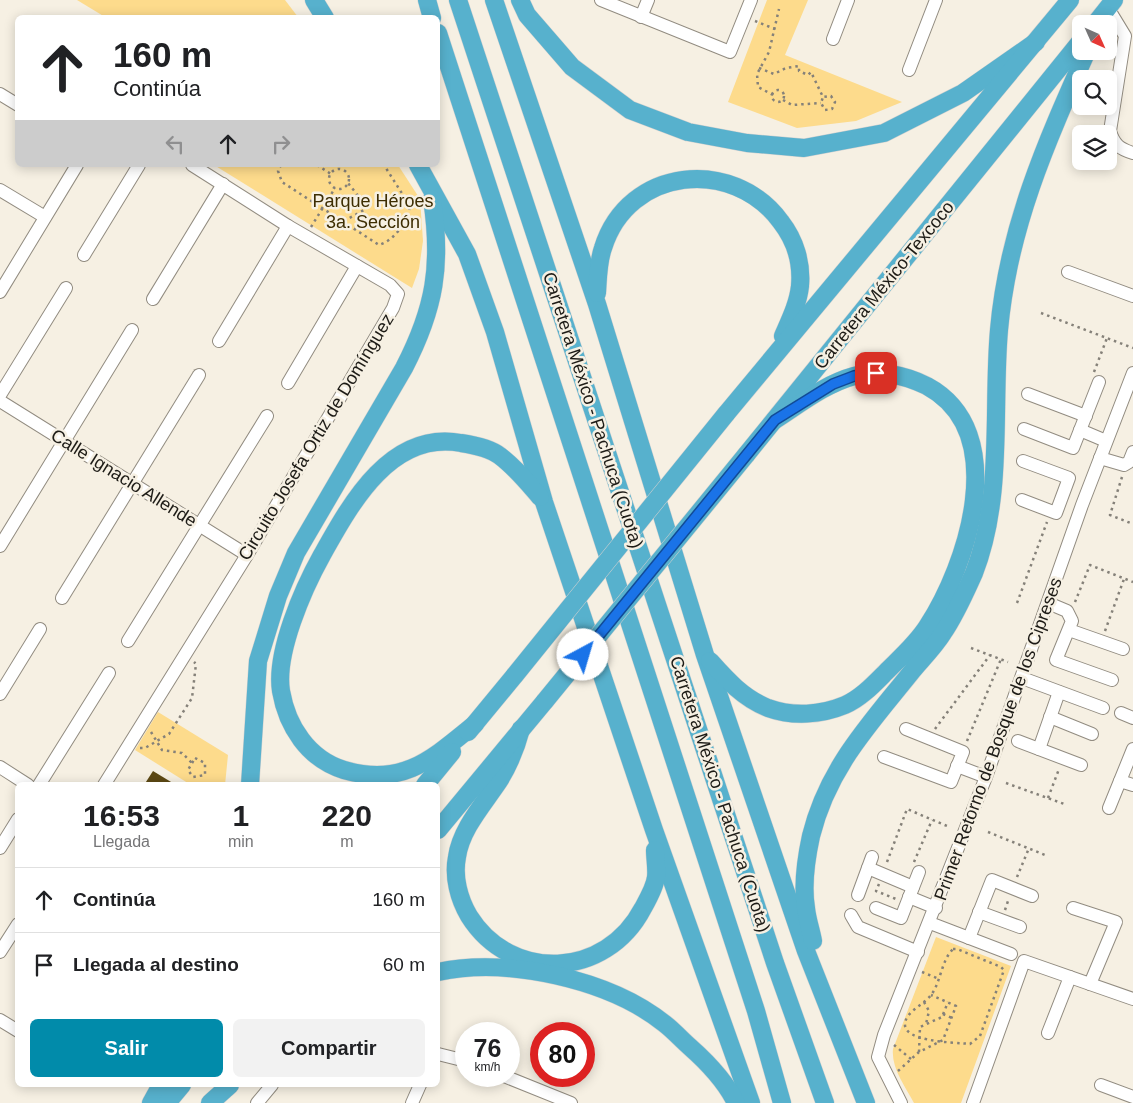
<!DOCTYPE html>
<html lang="es">
<head>
<meta charset="utf-8">
<style>
	:root { --surface:#fff; --page:#f2f2f2; --text:#202124; --muted:#757577; --line:#e0e0e0; --accent:#018baa }
	body { margin:0; font-family:Arial,sans-serif; background:var(--page); color:var(--text); height:100vh; display:flex; flex-direction:column; font-size:19px; white-space:nowrap }
	* { box-sizing:border-box; margin:0 }
	p { font-size:16px; color:var(--muted) }
	.icon { flex:none; width:28px; height:28px; fill:none; stroke:currentColor; stroke-width:2; stroke-linecap:round; stroke-linejoin:round }
	.map { position:relative; flex:1; overflow:hidden }
	.drawer { position:absolute; left:15px; top:782px; width:425px; height:305px; display:flex; flex-direction:column; background:var(--surface); border-radius:8px; box-shadow:0 2px 12px #0003 }
	.drawer>* { flex:none }
	.hud { position:absolute; left:15px; top:15px; width:425px; height:152px; border-radius:8px; box-shadow:0 2px 12px #0003; background:#fff; color:var(--text); overflow:hidden }
	.needle { width:32px; rotate:135deg }
	.controls { position:absolute; left:1072px; top:15px; display:grid; gap:10px }
	.controls a { display:grid; place-items:center; width:45px; height:45px; border-radius:8px; background:var(--surface); box-shadow:0 2px 12px #0003; font-size:25px }
	.speed { position:absolute; left:455px; top:1022px; display:flex; gap:10px; font-size:25px; font-weight:700; text-align:center }
	.speed>* { display:grid; place-content:center; width:65px; height:65px; border-radius:50%; background:var(--surface); box-shadow:0 2px 12px #0003; line-height:1 }
	.speed small { font-size:12px; font-weight:400 }
	.speed .limit { border:8px solid #d22; background:#fff; color:#111 }
	.pin { position:absolute; display:grid; place-items:center; width:42px; height:42px; color:#fff; margin:-21px; border-radius:10px; box-shadow:0 2px 8px #0006 }
	.me { position:absolute; width:55px; margin:-28px; rotate:39deg; stroke-linejoin:round; filter:drop-shadow(0 0 4px #0008) }
	.turn { display:flex; align-items:center; gap:18px; height:105px; padding:0 15px; font-size:22px }
	.turn .icon { width:65px; height:65px; stroke-width:2.5 }
	.turn b { display:block; font-size:35px; line-height:42px }
	.lanes { display:flex; align-items:center; height:48px; padding:0 15px; background:#0003; justify-content:center; gap:25px; direction:ltr }
	.lanes .off { opacity:.35 }
	.eta { display:flex; justify-content:space-evenly; align-items:center; height:85px; text-align:center }
	.eta b { font-size:30px; font-weight:600; line-height:35px }
	.action { display:flex; gap:10px; margin-top:auto; padding:10px 15px }
	.action a { flex:1; height:58px; border-radius:8px; background:var(--accent); color:#fff; font-size:20px; font-weight:600; line-height:58px; text-align:center }
	.action a+a { background:var(--page); color:var(--text) }
	ul { padding:0; list-style:none }
	li { display:flex; align-items:center; gap:15px; height:65px; padding:0 15px; border-top:1px solid var(--line) }
	li div { flex:1 }
	li b { display:block; font-size:19px }
	li em { font-style:normal }
	.map>svg:first-child { display:block }
	.green { fill:#fddb8c }
	.building { fill:#5d4914 }
	.lines { fill:none; stroke-linecap:round; stroke-linejoin:round }
	.minor-casing { stroke:#928c81; stroke-width:14 }
	.highway-casing { stroke:#d2d1d0; stroke-width:19 }
	.path { stroke:#858179; stroke-width:2.5; stroke-dasharray:2.5 4; stroke-linecap:butt }
	.minor { stroke:#fff; stroke-width:12 }
	.highway { stroke:#57b1cd; stroke-width:18 }
	.highway-bridge-casing { stroke:#d2d1d0; stroke-width:19; stroke-linecap:butt }
	.highway-bridge { stroke:#57b1cd; stroke-width:18 }
	.route-casing { stroke:#114b97; stroke-width:12 }
	.route { stroke:#1a73e8; stroke-width:9 }
	.labels { text-anchor:middle; stroke-width:5; stroke-linejoin:round; paint-order:stroke }
	.park-label { font-size:18px; fill:#3d2d02; stroke:#f6f0e3 }
	.street-label { font-size:18px; fill:#1d1b16; stroke:#f6f0e3 }
</style>
</head>
<body>
<div class="map">
<svg width="1133" height="1103" viewBox="0 0 1133 1103">
	<rect width="100%" height="100%" fill="#f6f0e3"/>
	<g class="green">
		<path d="M 77,0 L 285,0 L 298,17 L 105,17 Z"/>
		<path d="M 767,0 L 808,0 L 785,55 L 902,102 L 856,121 L 797,128 L 728,102 Z"/>
		<path d="M 214,165 L 398,165 L 420,199 L 423,241 L 419,269 L 412,288 Z"/>
		<path d="M 158,712 L 228,755 L 225,785 L 191,785 L 135,750 Z"/>
		<path d="M 936,937 L 1011,966 L 961,1103 L 914,1103 C 905,1086 891,1068 893,1049 Z"/>
	</g>
	<path class="building" d="M 153,771 L 176,785 L 144,785 Z"/>
	<g class="lines">
		<defs>
			<g id="minor">
				<path d="M 601,0 L 730,52 L 751,0"/>
				<path d="M 1108,8 L 1125,36 L 1110,131 C 1114,145 1120,149 1133,153"/>
				<path d="M 641,17 L 648,0"/>
				<path d="M 833,39 L 848,0"/>
				<path d="M 909,70 L 936,0"/>
				<path d="M 0,94 L 18,105"/>
				<path d="M 0,190 L 45,217"/>
				<path d="M 84,255 L 139,165"/>
				<path d="M 1068,272 L 1133,296"/>
				<path d="M 0,292 L 77,165"/>
				<path d="M 153,299 L 223,184"/>
				<path d="M 219,341 L 288,226"/>
				<path d="M 288,383 L 357,266"/>
				<path d="M 1028,394 L 1086,416"/>
				<path d="M 0,395 L 66,288"/>
				<path d="M 0,401 L 247,555"/>
				<path d="M 1024,429 L 1073,448 L 1099,382"/>
				<path d="M 1080,430 L 1106,441"/>
				<path d="M 1100,458 L 1124,465 L 1129,462 L 1133,452"/>
				<path d="M 1022,500 L 1056,513 L 1069,478 L 1023,461"/>
				<path d="M 0,546 L 132,330"/>
				<path d="M 62,598 L 199,375"/>
				<path d="M 1048,603 L 1067,611 L 1072,621 L 1056,660 L 1112,680"/>
				<path d="M 1069,630 L 1123,649"/>
				<path d="M 128,641 L 267,416"/>
				<path d="M 1022,678 L 1103,708"/>
				<path d="M 0,694 L 40,629"/>
				<path d="M 1121,713 L 1133,718"/>
				<path d="M 1050,717 L 1092,734"/>
				<path d="M 1018,741 L 1081,765"/>
				<path d="M 1039,749 L 1059,692"/>
				<path d="M 884,757 L 951,782 L 963,752 L 906,729"/>
				<path d="M 957,766 L 986,777"/>
				<path d="M 0,767 L 28,785"/>
				<path d="M 1120,781 L 1133,785"/>
				<path d="M 39,785 L 109,673"/>
				<path d="M 104,785 L 247,555 L 393,308 L 398,294 L 390,285 L 288,226 L 192,165"/>
				<path d="M 1109,808 L 1133,749"/>
				<path d="M 0,848 L 18,819"/>
				<path d="M 868,868 L 913,887"/>
				<path d="M 858,895 L 872,857"/>
				<path d="M 909,897 L 936,908"/>
				<path d="M 876,908 L 901,918 L 919,872"/>
				<path d="M 1073,908 L 1116,922 L 1090,984"/>
				<path d="M 979,912 L 1020,927"/>
				<path d="M 851,915 L 858,927 L 918,952"/>
				<path d="M 930,923 L 1011,954"/>
				<path d="M 969,938 L 992,880 L 1032,896"/>
				<path d="M 0,952 L 18,924"/>
				<path d="M 0,1020 L 18,1031"/>
				<path d="M 1048,1033 L 1070,977"/>
				<path d="M 438,1054 L 466,1061"/>
				<path d="M 504,1076 L 571,1103"/>
				<path d="M 1101,1085 L 1133,1097"/>
				<path d="M 257,1103 L 272,1085"/>
				<path d="M 412,1103 L 420,1085"/>
				<path d="M 901,1103 L 878,1057 L 884,1035 L 986,777 L 1082,505 L 1133,373"/>
				<path d="M 973,1103 L 1024,961 L 1133,999"/>
			</g>
			<g id="highway">
				<path d="M 314,0 L 325,18"/>
				<path d="M 427,0 L 432,18"/>
				<path d="M 458,0 L 775,963 L 825,1103"/>
				<path d="M 494,0 L 597,304 L 705,655 L 806,951 L 866,1103"/>
				<path d="M 520,0 L 527,15 L 572,67 L 630,110 L 688,132 L 747,143 L 804,148 L 884,133 L 963,93 L 1036,42"/>
				<path d="M 1095,24 L 1114,0"/>
				<path d="M 438,33 L 756,1011 L 782,1103"/>
				<path d="M 418,165 L 467,254 L 495,332 L 544,502 L 654,830 L 751,1103"/>
				<path d="M 597,293 C 598,277 598,262 603,248 C 628,167 733,156 781,222 C 795,240 802,263 800,286 C 798,304 790,320 783,336"/>
				<path d="M 726,414 L 1070,0"/>
				<path d="M 746,455 L 1081,41"/>
				<path d="M 710,661 C 727,680 743,698 768,708 C 793,717 821,715 845,705 C 861,698 874,684 886,672 C 900,658 916,644 927,627 C 967,566 1012,432 927,386 C 905,375 878,369 854,376 C 825,384 800,404 775,420"/>
				<path d="M 475,724 C 432,759 403,787 344,770 C 308,759 287,726 281,691 C 275,653 303,589 322,555 C 351,503 391,430 461,443 C 474,445 490,448 500,456 C 516,468 527,482 540,497"/>
				<path d="M 521,729 C 516,748 509,765 499,781 C 483,805 461,829 457,857 C 453,877 459,899 469,916 C 511,983 606,979 643,908 C 648,899 655,887 656,877 C 657,869 655,858 655,850"/>
				<path d="M 468,732 L 515,675"/>
				<path d="M 250,785 L 258,661 L 278,596 L 296,553 L 404,368 C 435,308 442,265 432,199"/>
				<path d="M 425,785 L 452,752"/>
				<path d="M 438,830 L 545,701"/>
				<path d="M 813,941 C 811,930 807,919 806,908 C 802,884 806,859 811,836 C 828,767 870,724 913,670 C 923,658 935,646 943,633 C 956,614 965,593 974,573 C 1004,496 992,410 999,330 C 1008,228 1046,143 1087,51"/>
				<path d="M 438,972 C 507,957 609,979 665,1024 C 674,1031 682,1040 690,1047 C 708,1063 726,1082 736,1103"/>
				<path d="M 151,1103 L 161,1085"/>
				<path d="M 167,1103 L 182,1085"/>
				<path d="M 210,1103 L 230,1085"/>
			</g>
		</defs>
		<use href="#minor" class="minor-casing"/>
		<use href="#highway" class="highway-casing"/>
		<g class="path">
			<path d="M 755,21 L 775,29"/>
			<path d="M 759,68 L 774,74 L 786,68 L 799,66 L 799,71 L 808,75 L 811,72 L 823,97 L 821,103 L 825,110 L 832,109 L 835,102 L 831,96 L 823,97"/>
			<circle cx="778" cy="96" r="6"/>
			<path d="M 773,95 L 758,87 L 757,74 L 769,52 L 779,9"/>
			<path d="M 783,100 L 792,105 L 821,103"/>
			<path d="M 281,165 L 278,171 L 282,182 L 379,245 C 395,240 407,222 410,206 L 384,165"/>
			<path d="M 317,165 L 331,174"/>
			<circle cx="339" cy="179" r="10"/>
			<path d="M 344,221 L 364,210 L 363,202 L 348,183"/>
			<path d="M 311,227 L 335,188"/>
			<path d="M 1041,313 L 1133,348"/>
			<path d="M 1094,372 L 1107,338"/>
			<path d="M 1122,477 L 1110,515 L 1133,524"/>
			<path d="M 1075,602 L 1090,565 L 1133,582"/>
			<path d="M 1017,603 L 1047,522"/>
			<path d="M 1105,631 L 1124,579"/>
			<path d="M 971,648 L 1008,662"/>
			<path d="M 935,729 L 990,655"/>
			<path d="M 151,732 L 162,750 L 182,753 L 192,763"/>
			<path d="M 967,741 L 1001,659"/>
			<path d="M 140,748 L 145,748 L 169,734 L 192,698 L 196,664 L 194,662"/>
			<path d="M 195,758 L 205,763 L 205,775 L 193,777 L 188,770 Z"/>
			<path d="M 1006,783 L 1067,805"/>
			<path d="M 1048,798 L 1059,769"/>
			<path d="M 988,832 L 1045,855"/>
			<path d="M 887,862 L 907,809 L 947,826"/>
			<path d="M 914,862 L 932,820"/>
			<path d="M 1017,877 L 1029,848"/>
			<path d="M 879,884 L 876,891 L 896,899"/>
			<path d="M 1005,910 L 1009,898"/>
			<path d="M 953,949 L 957,949 L 1001,967 L 1004,970 L 980,1036 L 970,1044 C 956,1042 890,1043 908,1016 C 914,1008 925,1003 931,995 C 941,982 941,961 953,949 Z"/>
			<path d="M 922,972 L 939,979"/>
			<path d="M 924,1002 L 929,1011 L 926,1024"/>
			<path d="M 943,1014 L 952,1018"/>
			<path d="M 894,1045 L 911,1059"/>
			<path d="M 919,1052 L 920,1027 L 942,1017 L 948,1002"/>
			<path d="M 898,1071 L 919,1052 L 943,1040 L 956,1006 L 931,995"/>
		</g>
		<use href="#minor" class="minor"/>
		<use href="#highway" class="highway"/>
		<defs>
			<g id="highway-bridge">
				<path d="M 515,675 L 726,414"/>
				<path d="M 545,701 L 746,455"/>
			</g>
		</defs>
		<use href="#highway-bridge" class="highway-bridge-casing"/>
		<use href="#highway-bridge" class="highway-bridge"/>
	</g>
	<g class="lines">
		<defs>
			<path id="route" d="M 583,655 L 775,420 L 833,384 L 854,376 L 876,373"/>
		</defs>
		<use href="#route" class="route-casing"/>
		<use href="#route" class="route"/>
	</g>
	<g class="labels">
		<g class="park-label">
			<text x="373" y="207">Parque Héroes<tspan x="373" dy="21">3a. Sección</tspan></text>
		</g>
		<g class="street-label">
			<text transform="translate(884 285) rotate(-51)" y="6">Carretera México-Texcoco</text>
			<text transform="translate(593 410) rotate(72)" y="6">Carretera México - Pachuca (Cuota)</text>
			<text transform="translate(316 437) rotate(-59)" y="6">Circuito Josefa Ortiz de Domínguez</text>
			<text transform="translate(124 478) rotate(32)" y="6">Calle Ignacio Allende</text>
			<text transform="translate(998 739) rotate(-70)" y="6">Primer Retorno de Bosque de los Cipreses</text>
			<text transform="translate(720 794) rotate(72)" y="6">Carretera México - Pachuca (Cuota)</text>
		</g>
	</g>
</svg>
<div class="controls">
<a><svg class="needle" viewBox="-14 -14 28 28"><path d="M0-13l5 13h-10z" fill="#e53935"/><path d="M0 13l5-13h-10z" fill="#757577"/></svg></a>
<a><svg class="icon" aria-label="search" viewBox="0 0 24 24"><circle cx="10" cy="10" r="6"/><path d="M15 15l6 6"/></svg></a>
<a><svg class="icon" aria-label="layers" viewBox="0 0 24 24"><path d="M12 4l9 5-9 5-9-5zM3 14l9 5 9-5"/></svg></a>
</div>
<div class="speed"><div>76<small>km/h</small></div><div class="limit">80</div></div>
<div class="pin" style="left:876px;top:373px;background:#d93025"><svg class="icon" aria-label="arrive" viewBox="0 0 24 24"><path d="M6 21V4h12l-3 4 3 4H6"/></svg></div>
<svg class="me" style="left:583px;top:655px" viewBox="-20 -20 40 40"><circle r="19" fill="#fff"/><path d="M0-13L10 11 0 6-10 11z" fill="#1a73e8"/></svg>
<div class="hud">
<div class="turn"><svg class="icon" aria-label="ahead" viewBox="0 0 24 24"><path d="M12 20V5M6 11l6-6 6 6"/></svg><div><b>160 m</b>Continúa</div></div>
<div class="lanes"><svg class="icon off" aria-label="left" viewBox="0 0 24 24"><path d="M17 20v-9H6M10 6l-5 5 5 5"/></svg><svg class="icon" aria-label="ahead" viewBox="0 0 24 24"><path d="M12 20V5M6 11l6-6 6 6"/></svg><svg class="icon off" aria-label="right" viewBox="0 0 24 24"><path d="M7 20v-9h11M14 6l5 5-5 5"/></svg></div>
</div>
<section class="drawer">
<div class="eta">
<div><b>16:53</b><p>Llegada</p></div>
<div><b>1</b><p>min</p></div>
<div><b>220</b><p>m</p></div>
</div>
<ul>
<li><svg class="icon" aria-label="ahead" viewBox="0 0 24 24"><path d="M12 20V5M6 11l6-6 6 6"/></svg><div><b>Continúa</b></div><em>160 m</em></li>
<li><svg class="icon" aria-label="arrive" viewBox="0 0 24 24"><path d="M6 21V4h12l-3 4 3 4H6"/></svg><div><b>Llegada al destino</b></div><em>60 m</em></li>
</ul>
<div class="action"><a>Salir</a><a>Compartir</a></div>
</section>
</div>
</body>
</html>
